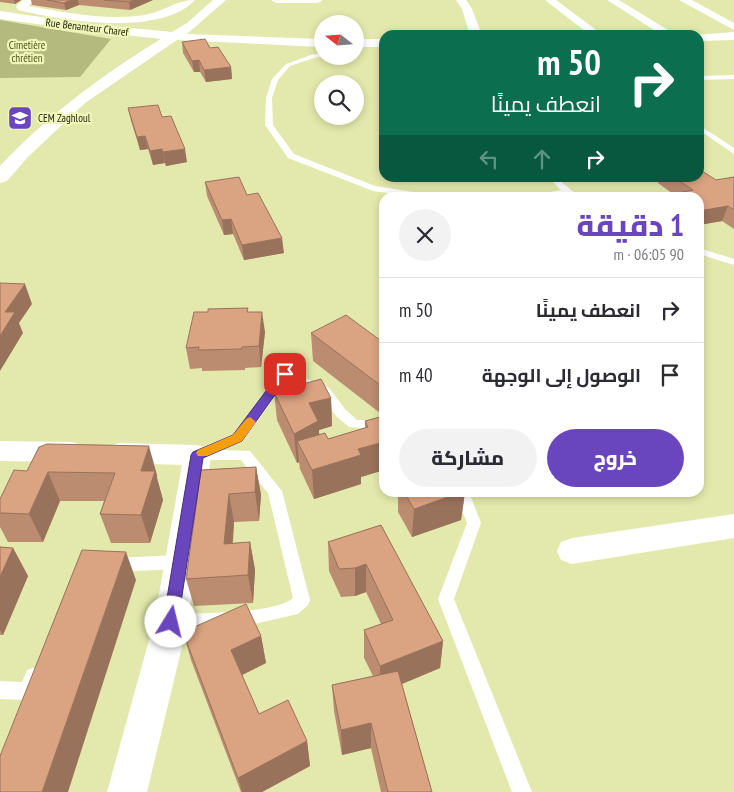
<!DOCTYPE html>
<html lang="ar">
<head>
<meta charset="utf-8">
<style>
	:root { --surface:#fff; --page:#f2f2f3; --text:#2b2b33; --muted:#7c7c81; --line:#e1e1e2; --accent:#6a46be }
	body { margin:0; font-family:"PT Sans Narrow",Cairo,sans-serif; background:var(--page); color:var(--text); direction:rtl; height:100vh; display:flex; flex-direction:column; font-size:19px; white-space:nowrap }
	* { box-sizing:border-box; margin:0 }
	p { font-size:16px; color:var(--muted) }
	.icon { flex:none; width:28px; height:28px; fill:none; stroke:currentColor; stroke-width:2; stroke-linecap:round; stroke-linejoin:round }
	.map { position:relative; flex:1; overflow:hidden; direction:ltr }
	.drawer { position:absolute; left:379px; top:192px; width:325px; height:305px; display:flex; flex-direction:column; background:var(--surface); border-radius:15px; box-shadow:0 2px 8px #0003; direction:rtl }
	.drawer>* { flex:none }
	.guide { position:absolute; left:379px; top:30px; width:325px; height:152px; border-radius:15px; box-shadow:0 2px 8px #0003; direction:rtl; background:#0b6e4f; color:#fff; overflow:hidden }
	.needle { width:32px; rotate:287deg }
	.controls { position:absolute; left:314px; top:15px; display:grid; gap:10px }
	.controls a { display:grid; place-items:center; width:50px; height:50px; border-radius:50%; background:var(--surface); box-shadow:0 2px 8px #0003; font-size:25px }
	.pin { position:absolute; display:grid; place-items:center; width:42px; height:42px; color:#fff; margin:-21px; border-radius:10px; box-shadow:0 2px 8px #0006 }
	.me { position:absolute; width:55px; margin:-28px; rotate:9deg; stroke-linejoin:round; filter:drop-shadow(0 0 4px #0008) }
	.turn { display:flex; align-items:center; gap:18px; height:105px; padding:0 20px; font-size:22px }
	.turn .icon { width:65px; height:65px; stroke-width:2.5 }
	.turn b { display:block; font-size:35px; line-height:42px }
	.lanes { display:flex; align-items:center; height:48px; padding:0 20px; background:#0003; justify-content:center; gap:25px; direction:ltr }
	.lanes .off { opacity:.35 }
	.round { display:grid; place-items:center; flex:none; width:52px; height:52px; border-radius:26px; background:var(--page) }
	.head { display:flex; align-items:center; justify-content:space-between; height:85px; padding:0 20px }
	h1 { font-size:30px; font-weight:800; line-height:38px; color:var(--accent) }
	.primary-button { display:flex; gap:10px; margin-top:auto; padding:10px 20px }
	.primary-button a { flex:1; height:58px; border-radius:30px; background:var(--accent); color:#fff; font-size:20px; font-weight:800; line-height:58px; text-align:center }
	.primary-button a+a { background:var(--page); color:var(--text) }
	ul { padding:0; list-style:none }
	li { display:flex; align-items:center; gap:15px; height:65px; padding:0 20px; border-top:1px solid var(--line) }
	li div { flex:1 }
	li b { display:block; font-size:19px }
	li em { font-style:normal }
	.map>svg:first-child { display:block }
	.green { fill:#b4b97e }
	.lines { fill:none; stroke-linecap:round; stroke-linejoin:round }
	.lane { fill:#fff; fill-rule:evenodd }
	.street { fill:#fff; fill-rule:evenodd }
	.secondary { fill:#fff; fill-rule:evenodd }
	.wall { fill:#bb8c70 }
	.shaded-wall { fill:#99725b }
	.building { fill:#daa382; stroke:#99725b }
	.route { fill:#6a46be; stroke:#452e7c }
	.slow { fill:#f59e0b }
	.labels { text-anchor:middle; stroke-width:4.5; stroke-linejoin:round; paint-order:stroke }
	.far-street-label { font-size:11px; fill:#1f2109; stroke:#f0f6b9 }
	.far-park-label { font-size:11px; fill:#505319; stroke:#f0f6b9 }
	.far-poi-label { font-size:11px; fill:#1f2109; stroke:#f0f6b9; text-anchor:start }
</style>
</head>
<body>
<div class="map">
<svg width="734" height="792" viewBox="0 0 734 792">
	<rect width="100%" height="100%" fill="#e3e9ac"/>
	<path class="green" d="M 0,20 L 111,39 L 80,77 L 0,78 Z"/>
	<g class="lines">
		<g class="lane">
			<path d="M 322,53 L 324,56 L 314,58 L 290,66 L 278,80 L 272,98 L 273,125 L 294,154 L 375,186 L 451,198 L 424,198 L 373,191 L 288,158 L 265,125 L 266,98 L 272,79 L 286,64 L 311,55 Z"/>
			<path d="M 734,75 L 734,79 L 699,80 L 699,76 Z"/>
			<path d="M 699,125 L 734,148 L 734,154 L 699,130 Z"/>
			<path d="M 549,178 L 557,178 L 571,190 L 583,198 C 576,198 570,195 564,195 C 548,196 532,198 516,198 L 561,190 Z"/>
			<path d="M 699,248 L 734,259 L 734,265 L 699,254 Z"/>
			<path d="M 285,370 L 329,388 L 345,409 L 357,420 L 384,420 L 384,430 L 349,427 L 335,415 L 321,394 L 287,380 L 243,441 L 222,450 L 250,451 L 282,491 L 310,600 L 308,605 L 298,614 L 254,624 L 172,630 L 166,627 L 164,622 L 166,617 L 172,614 C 199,613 275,614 293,598 L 268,493 L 241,460 L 197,460 L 192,459 L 190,455 L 192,451 L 233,435 L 281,371 Z"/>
			<path d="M 455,492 L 469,492 L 481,523 L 454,599 L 532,792 L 512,792 L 438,599 L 467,523 Z"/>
			<path d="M 180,555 L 186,557 L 188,562 L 186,567 L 180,569 L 113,572 L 107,570 L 105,565 L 107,560 L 113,558 Z"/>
			<path d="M 33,668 L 39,670 L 42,676 L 33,697 L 27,700 L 0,699 L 0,681 L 22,682 L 27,670 Z"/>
		</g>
		<g class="street">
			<path d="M 23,0 L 35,0 L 28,6 C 65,12 106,21 144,15 C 163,12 176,0 195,0 C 161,37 62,21 18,10 L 16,6 Z"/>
			<path d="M 271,0 L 323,0 L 318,3 L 276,3 Z"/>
			<path d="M 456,0 L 466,0 L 472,9 L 482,35 L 470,35 L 462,9 Z"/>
			<path d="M 545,0 L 556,0 L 603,35 L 590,35 Z"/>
			<path d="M 607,0 L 619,0 L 676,35 L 662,35 Z"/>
			<path d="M 679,0 L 692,0 L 734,23 L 734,30 Z"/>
			<path d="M 0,441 L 72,442 L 82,445 L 86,452 L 82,459 L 72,462 L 0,461 Z"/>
			<path d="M 119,443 L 197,445 L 207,448 L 211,455 L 188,622 L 147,792 L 107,792 L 154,622 L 182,465 L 119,463 L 109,460 L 105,453 L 109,446 Z"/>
			<path d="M 734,514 L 734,538 L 572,564 L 561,560 L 557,551 L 561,542 L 572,538 Z"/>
		</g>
		<g class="secondary">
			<path d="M 213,0 L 226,0 L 187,34 L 322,39 L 322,47 L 177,40 L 85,103 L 27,158 L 7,181 L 0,183 L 0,166 C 47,116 102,75 161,39 L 81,30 L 0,19 L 0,11 L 81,23 L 172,32 L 187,23 Z"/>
			<path d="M 734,32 L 734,40 L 699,41 L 699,35 L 694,35 Z"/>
			<rect x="355" y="39" width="29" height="8"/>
		</g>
	</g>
	<g class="wall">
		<path d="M 0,0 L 21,0 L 15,4 L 0,2 Z"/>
		<path d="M 31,0 L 153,0 L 130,10 L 79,5 L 66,10 L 32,5 Z"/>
		<path d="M 182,42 L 210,48 L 231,67 L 232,79 L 206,82 L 200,72 L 194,72 L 183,53 Z"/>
		<path d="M 128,108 L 162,117 L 187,162 L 166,166 L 165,163 L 153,165 L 148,149 L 140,150 L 131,121 Z"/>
		<path d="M 734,177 L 734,229 L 722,221 L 699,225 L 699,198 L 662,198 L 663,196 L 673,194 L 658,183 L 660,178 L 699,178 L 716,180 Z"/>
		<path d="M 205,182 L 247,195 L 284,253 L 244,260 L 233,234 L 224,235 L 207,196 Z"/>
		<path d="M 248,312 L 265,332 L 261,367 L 245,368 L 245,370 L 202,371 L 202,368 L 190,369 L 186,348 Z"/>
		<path d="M 311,333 L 384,343 L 380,413 L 313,361 Z"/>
		<path d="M 274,392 L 331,398 L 332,426 L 319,430 L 319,434 L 328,439 L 365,428 L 365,421 L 384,416 L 384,470 L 361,477 L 361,484 L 314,499 L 300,469 L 299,462 L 297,463 L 277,420 Z"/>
		<path d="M 39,447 L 157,475 L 157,478 L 163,500 L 150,543 L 111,543 L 100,514 L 104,501 L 60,501 L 43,542 L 8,542 L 0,527 L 0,499 L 27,471 Z"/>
		<path d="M 256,467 L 261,495 L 259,521 L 234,522 L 233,543 L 250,542 L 255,570 L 253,603 L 194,606 L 186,579 L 201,470 Z"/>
		<path d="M 398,492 L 465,492 L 461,520 L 412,537 L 398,512 Z"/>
		<path d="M 381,525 L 443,641 L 440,668 L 402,684 L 432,792 L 381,792 L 371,748 L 342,755 L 334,711 L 332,685 L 373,676 L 364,658 L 364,630 L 381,624 L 366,592 L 355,596 L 341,597 L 329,571 L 328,542 Z"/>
		<path d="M 0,547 L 13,548 L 28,576 L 3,635 L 0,635 Z"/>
		<path d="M 183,632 L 261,636 L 266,663 L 242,675 L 259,714 L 307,741 L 310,766 L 262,792 L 241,792 L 191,660 Z"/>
	</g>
	<g class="shaded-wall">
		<path d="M 14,0 L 21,0 L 15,4 Z"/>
		<path d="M 71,0 L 78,0 L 79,5 L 66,10 L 64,3 Z"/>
		<path d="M 134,0 L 153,0 L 130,10 L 129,2 Z"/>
		<path d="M 199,60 L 200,72 L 194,72 L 192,61 Z"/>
		<path d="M 231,67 L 232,79 L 206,82 L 204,70 Z"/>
		<path d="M 145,136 L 148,149 L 140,150 L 137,137 Z"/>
		<path d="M 162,149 L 165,163 L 153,165 L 150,151 Z"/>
		<path d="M 185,149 L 187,162 L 166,166 L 163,152 Z"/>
		<path d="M 728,206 L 722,221 L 699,225 L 699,211 Z"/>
		<path d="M 231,219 L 233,234 L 224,235 L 222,220 Z"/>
		<path d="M 282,238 L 284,253 L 244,260 L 242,245 Z"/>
		<path d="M 25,284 L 32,304 L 19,323 L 23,333 L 0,371 L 0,336 L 5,312 Z"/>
		<path d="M 262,312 L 265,332 L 261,367 L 259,346 Z"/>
		<path d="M 384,383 L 384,411 L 380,413 L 380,385 Z"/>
		<path d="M 331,398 L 332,426 L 319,430 L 320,449 L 297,441 L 299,462 L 297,463 L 294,434 L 309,403 Z"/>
		<path d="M 384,442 L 384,470 L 361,477 L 361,484 L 314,499 L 312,470 L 358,449 Z"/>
		<path d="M 149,446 L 157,475 L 157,478 L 163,500 L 150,543 L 141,515 L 141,471 Z"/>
		<path d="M 256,467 L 261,495 L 259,521 L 255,492 Z"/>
		<path d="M 48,472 L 60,501 L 43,542 L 29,514 Z"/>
		<path d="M 462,492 L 465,492 L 461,520 L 412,537 L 414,509 Z"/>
		<path d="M 229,494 L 234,522 L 230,572 L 224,544 Z"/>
		<path d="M 250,542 L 255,570 L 253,603 L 248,575 Z"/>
		<path d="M 13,548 L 28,576 L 3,635 L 0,630 L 0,577 Z"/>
		<path d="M 126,552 L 136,580 L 68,792 L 42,792 Z"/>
		<path d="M 366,564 L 366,592 L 355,596 L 355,568 Z"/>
		<path d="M 261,636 L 266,663 L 238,677 L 231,650 Z"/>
		<path d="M 443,641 L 440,668 L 380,693 L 380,666 Z"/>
		<path d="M 371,723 L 371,748 L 342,755 L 341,730 Z"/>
		<path d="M 307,741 L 310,766 L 262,792 L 242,792 L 238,778 Z"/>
	</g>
	<g class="building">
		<path d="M 47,0 L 71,0 L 64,3 Z"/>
		<path d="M 104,0 L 134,0 L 129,2 Z"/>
		<path d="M 205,39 L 210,48 L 218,47 L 231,67 L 204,70 L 199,60 L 192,61 L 182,42 Z"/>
		<path d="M 158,105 L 162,117 L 171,116 L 185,149 L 163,152 L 162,149 L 150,151 L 145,136 L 137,137 L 128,108 Z"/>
		<path d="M 699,169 L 716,180 L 734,177 L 734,210 L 728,206 L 699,211 L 699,198 L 665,198 L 663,196 L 693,190 L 675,178 L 699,178 Z"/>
		<path d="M 239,177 L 247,195 L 258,193 L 282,238 L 242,245 L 231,219 L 222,220 L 205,182 Z"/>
		<path d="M 0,283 L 25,284 L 5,312 L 15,312 L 0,336 Z"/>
		<path d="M 248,308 L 247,312 L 262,312 L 259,346 L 242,347 L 242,349 L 198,350 L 199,347 L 186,348 L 194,312 L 208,312 L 208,309 Z"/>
		<path d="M 346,315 L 384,343 L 384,383 L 380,385 L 311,333 Z"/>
		<path d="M 321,379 L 331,398 L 309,403 L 318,421 L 294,434 L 274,392 Z"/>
		<path d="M 384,416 L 384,442 L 358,449 L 361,455 L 312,470 L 297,441 L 325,433 L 328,439 L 368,427 L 365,421 Z"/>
		<path d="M 47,444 L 149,446 L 141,471 L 155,471 L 141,515 L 100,514 L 115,473 L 48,472 L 29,514 L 0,513 L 0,499 L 14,470 L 27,471 L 39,447 Z"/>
		<path d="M 256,467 L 255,492 L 229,494 L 224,544 L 250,542 L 248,575 L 186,579 L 201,470 Z"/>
		<path d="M 404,492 L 462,492 L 414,509 Z"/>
		<path d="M 381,525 L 443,641 L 380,666 L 364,630 L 393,620 L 366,564 L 355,568 L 339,569 L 328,542 Z"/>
		<path d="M 0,547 L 13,548 L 0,577 Z"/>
		<path d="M 82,550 L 126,552 L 42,792 L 0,792 L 0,756 Z"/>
		<path d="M 246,604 L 261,636 L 231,650 L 259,714 L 288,700 L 307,741 L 238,778 L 183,632 Z"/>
		<path d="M 398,671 L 432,792 L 388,792 L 371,723 L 341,730 L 332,685 Z"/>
	</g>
	<path class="route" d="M 285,370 L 290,374 L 242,441 L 203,458 L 178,622 L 176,626 L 171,628 L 165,626 L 163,622 L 191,455 L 193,452 L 233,435 L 281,371 Z"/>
	<path class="slow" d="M 250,417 L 256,422 L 242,441 L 207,456 L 198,456 L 196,453 L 198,450 L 233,435 L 246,419 Z"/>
	<defs>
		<symbol id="school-square" viewBox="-11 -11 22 22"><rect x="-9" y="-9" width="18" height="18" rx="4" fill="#6a46be" stroke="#f0f6b9"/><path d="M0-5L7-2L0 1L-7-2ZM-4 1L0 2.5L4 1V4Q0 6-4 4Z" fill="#fff"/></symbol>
	</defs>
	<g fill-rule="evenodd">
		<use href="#school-square" x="6" y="104" width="28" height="28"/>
	</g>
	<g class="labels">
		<g class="far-street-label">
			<text transform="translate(87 27) rotate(7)" y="4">Rue Benanteur Charef</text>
		</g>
		<g class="far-park-label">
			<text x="27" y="49">Cimetière<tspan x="27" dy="13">chrétien</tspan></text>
		</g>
		<g class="far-poi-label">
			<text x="38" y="122">CEM Zaghloul</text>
		</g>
	</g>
</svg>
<div class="controls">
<a><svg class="needle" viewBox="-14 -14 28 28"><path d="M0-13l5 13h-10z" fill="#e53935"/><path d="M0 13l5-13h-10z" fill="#7c7c81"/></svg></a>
<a><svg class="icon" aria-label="search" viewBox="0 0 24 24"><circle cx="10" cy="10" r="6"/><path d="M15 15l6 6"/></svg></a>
</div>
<div class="pin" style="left:285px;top:374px;background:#d93025"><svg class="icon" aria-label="arrive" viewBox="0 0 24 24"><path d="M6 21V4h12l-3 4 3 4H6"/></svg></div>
<svg class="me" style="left:171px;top:622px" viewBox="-20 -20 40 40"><circle r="19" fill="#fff"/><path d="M0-13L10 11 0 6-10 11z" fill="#6a46be"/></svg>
<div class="guide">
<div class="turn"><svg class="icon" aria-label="right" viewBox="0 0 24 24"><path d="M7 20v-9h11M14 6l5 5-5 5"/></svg><div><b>50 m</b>انعطف يمينًا</div></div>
<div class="lanes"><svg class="icon off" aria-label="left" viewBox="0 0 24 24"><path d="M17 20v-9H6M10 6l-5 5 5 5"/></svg><svg class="icon off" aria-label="ahead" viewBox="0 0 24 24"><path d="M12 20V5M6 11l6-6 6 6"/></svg><svg class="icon" aria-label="right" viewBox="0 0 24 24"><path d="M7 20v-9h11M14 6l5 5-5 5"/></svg></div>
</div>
<section class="drawer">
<div class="head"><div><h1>1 دقيقة</h1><p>90 m · 06:05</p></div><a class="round"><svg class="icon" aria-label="close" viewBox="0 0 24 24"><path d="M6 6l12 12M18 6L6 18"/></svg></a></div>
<ul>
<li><svg class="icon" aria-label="right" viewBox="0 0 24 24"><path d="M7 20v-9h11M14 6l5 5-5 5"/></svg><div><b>انعطف يمينًا</b></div><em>50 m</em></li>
<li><svg class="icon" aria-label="arrive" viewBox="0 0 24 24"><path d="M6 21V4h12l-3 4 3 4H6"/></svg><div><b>الوصول إلى الوجهة</b></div><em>40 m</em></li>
</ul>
<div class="primary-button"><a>خروج</a><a>مشاركة</a></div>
</section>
</div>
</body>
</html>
